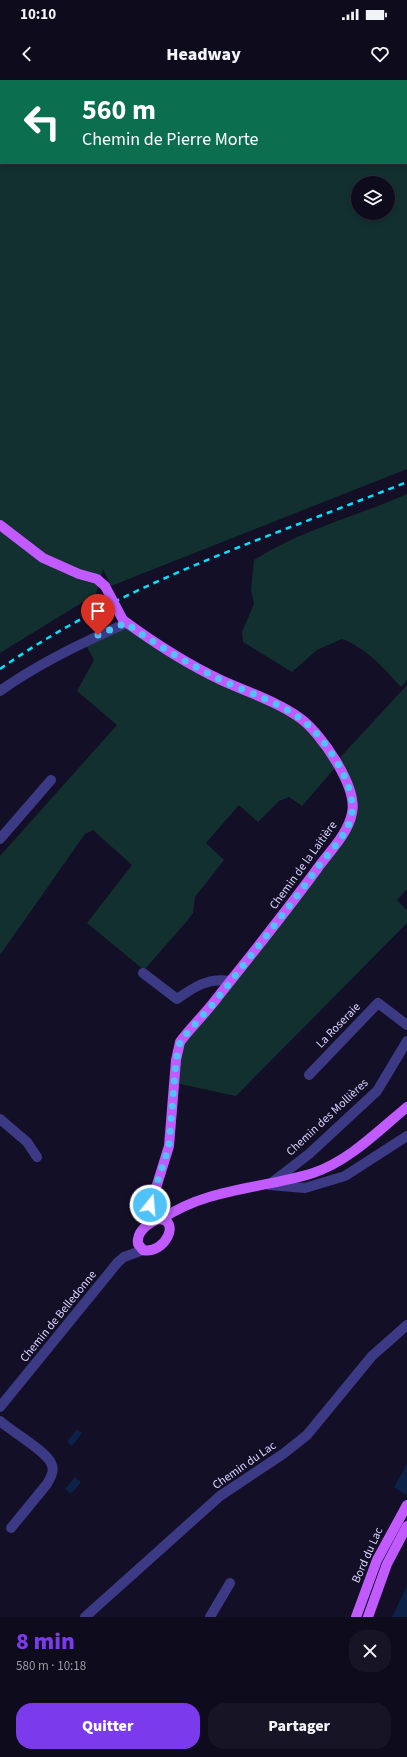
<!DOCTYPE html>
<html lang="fr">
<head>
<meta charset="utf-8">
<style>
	:root { --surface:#0e0b1c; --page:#171425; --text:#f1f3f6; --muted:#9b9ba3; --line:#2e2b3b; --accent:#7c3aed }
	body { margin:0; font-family:"Source Sans 3",sans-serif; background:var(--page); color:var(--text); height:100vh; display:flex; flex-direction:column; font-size:15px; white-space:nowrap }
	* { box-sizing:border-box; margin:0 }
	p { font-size:13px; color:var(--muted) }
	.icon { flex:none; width:22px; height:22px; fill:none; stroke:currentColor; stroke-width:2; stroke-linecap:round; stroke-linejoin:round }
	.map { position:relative; height:1537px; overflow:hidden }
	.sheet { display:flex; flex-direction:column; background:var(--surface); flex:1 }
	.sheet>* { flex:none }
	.top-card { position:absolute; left:0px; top:0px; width:407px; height:84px; box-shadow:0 2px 6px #0003,0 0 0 1px var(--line); background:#0b6e4f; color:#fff; overflow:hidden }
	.controls { position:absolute; left:351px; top:96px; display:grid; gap:8px }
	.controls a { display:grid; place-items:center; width:44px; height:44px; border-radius:50%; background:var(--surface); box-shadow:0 2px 6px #0003,0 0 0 1px var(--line); font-size:20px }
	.pin { position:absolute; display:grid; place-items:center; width:34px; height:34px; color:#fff; margin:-41px -17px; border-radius:50% 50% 50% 0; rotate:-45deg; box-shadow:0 0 4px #0007 }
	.pin .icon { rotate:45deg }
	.me { position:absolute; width:44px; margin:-22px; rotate:17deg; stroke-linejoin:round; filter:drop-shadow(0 0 3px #0008) }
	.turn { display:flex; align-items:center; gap:14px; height:84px; padding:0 16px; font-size:18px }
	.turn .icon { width:52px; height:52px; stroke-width:2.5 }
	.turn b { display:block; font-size:28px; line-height:34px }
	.round { display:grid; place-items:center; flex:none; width:42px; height:42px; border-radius:16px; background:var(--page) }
	.overview { display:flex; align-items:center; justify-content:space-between; height:68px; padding:0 16px }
	h1 { font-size:24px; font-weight:800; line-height:30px; color:var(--accent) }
	.cta { display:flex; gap:8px; margin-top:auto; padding:8px 16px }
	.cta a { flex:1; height:46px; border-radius:16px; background:var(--accent); color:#fff; font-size:16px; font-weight:800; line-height:46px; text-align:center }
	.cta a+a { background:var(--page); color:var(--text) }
	.status { display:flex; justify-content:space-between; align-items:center; height:28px; padding:0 20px; background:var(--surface); direction:ltr }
	.status svg { height:11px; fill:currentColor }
	header { display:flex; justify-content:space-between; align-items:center; height:52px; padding:0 16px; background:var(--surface); font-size:18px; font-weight:800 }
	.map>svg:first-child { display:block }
	.green { fill:#12302f; fill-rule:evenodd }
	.water { fill:#0c2248 }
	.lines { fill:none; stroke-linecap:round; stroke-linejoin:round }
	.minor { stroke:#3d3a85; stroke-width:10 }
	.major { stroke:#c25bff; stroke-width:10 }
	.rail { stroke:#00e5ff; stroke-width:2.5; stroke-dasharray:6 5; stroke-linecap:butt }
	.major-bridge { stroke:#c25bff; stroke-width:10 }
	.route { stroke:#4fc3f7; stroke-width:7; stroke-dasharray:0 12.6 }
	.labels { text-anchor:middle; stroke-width:3.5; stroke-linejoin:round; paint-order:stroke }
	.street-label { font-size:12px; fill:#d9d4ff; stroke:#130f26 }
</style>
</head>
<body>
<div class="status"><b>10:10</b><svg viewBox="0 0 49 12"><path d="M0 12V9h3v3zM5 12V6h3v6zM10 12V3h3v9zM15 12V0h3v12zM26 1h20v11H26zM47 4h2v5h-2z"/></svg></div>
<header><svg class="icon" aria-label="back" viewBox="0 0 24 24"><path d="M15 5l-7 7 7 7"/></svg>Headway<svg class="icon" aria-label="heart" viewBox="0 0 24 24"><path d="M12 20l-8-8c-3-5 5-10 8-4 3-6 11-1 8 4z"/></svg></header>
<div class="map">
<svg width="407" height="1537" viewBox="0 0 407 1537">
	<rect width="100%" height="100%" fill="#130f26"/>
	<g class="green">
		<path d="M 42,0 L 265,0 L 266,1 L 41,1 Z"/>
		<path d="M 407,9 L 407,389 L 111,506 L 103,489 L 96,514 L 0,573 L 0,48 L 1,47 L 1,83 L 406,83 ZM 358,103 L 388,103 L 388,133 L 358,133 Z"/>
		<path d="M 407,414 L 407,600 L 401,607 C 383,588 367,568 342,559 L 317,570 L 292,592 L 243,562 L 242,552 L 254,524 L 251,510 L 254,480 C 301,450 357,436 407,414 Z"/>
		<path d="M 127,543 L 175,574 L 300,638 L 336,682 L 407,605 L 407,809 L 397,820 L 407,830 L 407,843 L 236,1016 L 175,1003 L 177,971 L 354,742 L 352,723 L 336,683 L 334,689 L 302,726 L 289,717 L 279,721 L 258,742 L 239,725 L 206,763 L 224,780 L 195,817 L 193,833 L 187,841 L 144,890 L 87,843 L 132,785 L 93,750 L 85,754 L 0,875 L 0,776 L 117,645 L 77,611 L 94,580 L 84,561 Z"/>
	</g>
	<g class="water">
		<path d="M 77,1349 L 82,1353 L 72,1366 L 67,1362 Z"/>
		<path d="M 407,1384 L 407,1413 L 406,1415 L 394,1407 Z"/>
		<path d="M 75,1397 L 81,1402 L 71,1414 L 65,1409 Z"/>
		<path d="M 407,1506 L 407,1537 L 392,1537 Z"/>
	</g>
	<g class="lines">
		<g class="minor">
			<path d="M 0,611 C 39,583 83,562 127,543"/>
			<path d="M 0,759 L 51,700"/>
			<path d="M 143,893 L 177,919 C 194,907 209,897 230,901"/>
			<path d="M 309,995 L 378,923 L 407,945"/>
			<path d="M 0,1039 L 27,1062 L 37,1077"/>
			<path d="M 270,1104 L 309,1074 L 377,1011 L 407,961"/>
			<path d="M 269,1105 L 305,1108 L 345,1096 L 407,1056"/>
			<path d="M 0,1327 L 118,1182 L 124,1177 L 143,1170"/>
			<path d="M 0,1341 C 11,1351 46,1371 51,1383 C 55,1390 51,1397 47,1404 L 11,1448"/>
			<path d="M 85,1537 L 220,1416 L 283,1374 L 307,1355 L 372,1276 L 407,1245"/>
			<path d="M 210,1537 L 230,1503"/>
		</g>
		<g class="major">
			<path d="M 0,445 L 43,478 L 79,494 L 97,499 L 105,506"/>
			<path d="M 123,540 C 153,562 187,584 221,600 C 247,612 276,621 300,638 C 321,653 358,707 352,733 C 348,754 329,772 317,789 C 285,833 251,875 217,918 C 205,934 191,947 180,962 L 176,980 L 169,1066 L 147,1137 L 147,1144"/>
			<path d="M 158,1139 C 182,1139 165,1175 143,1170 L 138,1164 C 136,1152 148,1143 158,1139 Z"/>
			<path d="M 162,1139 C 207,1108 262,1109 313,1093 C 349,1081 378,1051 407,1027"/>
			<path d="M 356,1537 L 377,1480 L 407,1425"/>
			<path d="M 368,1537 L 387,1484 L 407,1446"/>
		</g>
		<path class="rail" d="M 0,589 C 124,502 268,458 407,402"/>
		<path class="major-bridge" d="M 105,506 L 123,540"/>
	</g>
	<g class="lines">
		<path class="route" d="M 98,555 L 126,543 C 155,564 187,583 219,599 C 246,612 277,621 301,639 C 323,655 355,702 352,731 C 351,751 330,771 318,787 C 286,832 251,875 217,919 C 205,934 191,947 180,962 L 176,980 L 169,1066 L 150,1125"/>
	</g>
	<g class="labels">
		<g class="street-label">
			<text transform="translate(303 785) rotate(-54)" y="4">Chemin de la Laitière</text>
			<text transform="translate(338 945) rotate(-46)" y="4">La Roseraie</text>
			<text transform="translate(327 1037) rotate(-43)" y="4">Chemin des Mollières</text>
			<text transform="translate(58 1236) rotate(-51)" y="4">Chemin de Belledonne</text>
			<text transform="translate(244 1385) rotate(-35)" y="4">Chemin du Lac</text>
			<text transform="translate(367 1475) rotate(-66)" y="4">Bord du Lac</text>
		</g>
	</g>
</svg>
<div class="controls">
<a><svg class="icon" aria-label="layers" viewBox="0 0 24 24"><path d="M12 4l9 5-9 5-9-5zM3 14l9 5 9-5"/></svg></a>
</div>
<div class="pin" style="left:98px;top:555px;background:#d93025"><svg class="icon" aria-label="arrive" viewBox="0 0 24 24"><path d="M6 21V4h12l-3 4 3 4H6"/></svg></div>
<svg class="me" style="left:150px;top:1125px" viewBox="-20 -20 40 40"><circle r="17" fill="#4fc3f7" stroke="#fff" stroke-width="3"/><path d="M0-11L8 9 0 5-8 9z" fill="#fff"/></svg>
<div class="top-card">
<div class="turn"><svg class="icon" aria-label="left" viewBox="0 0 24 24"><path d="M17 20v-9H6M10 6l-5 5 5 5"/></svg><div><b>560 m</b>Chemin de Pierre Morte</div></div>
</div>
</div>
<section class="sheet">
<div class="overview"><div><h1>8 min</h1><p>580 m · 10:18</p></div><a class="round"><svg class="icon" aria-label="close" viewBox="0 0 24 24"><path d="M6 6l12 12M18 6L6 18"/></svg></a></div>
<div class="cta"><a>Quitter</a><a>Partager</a></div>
</section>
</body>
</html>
